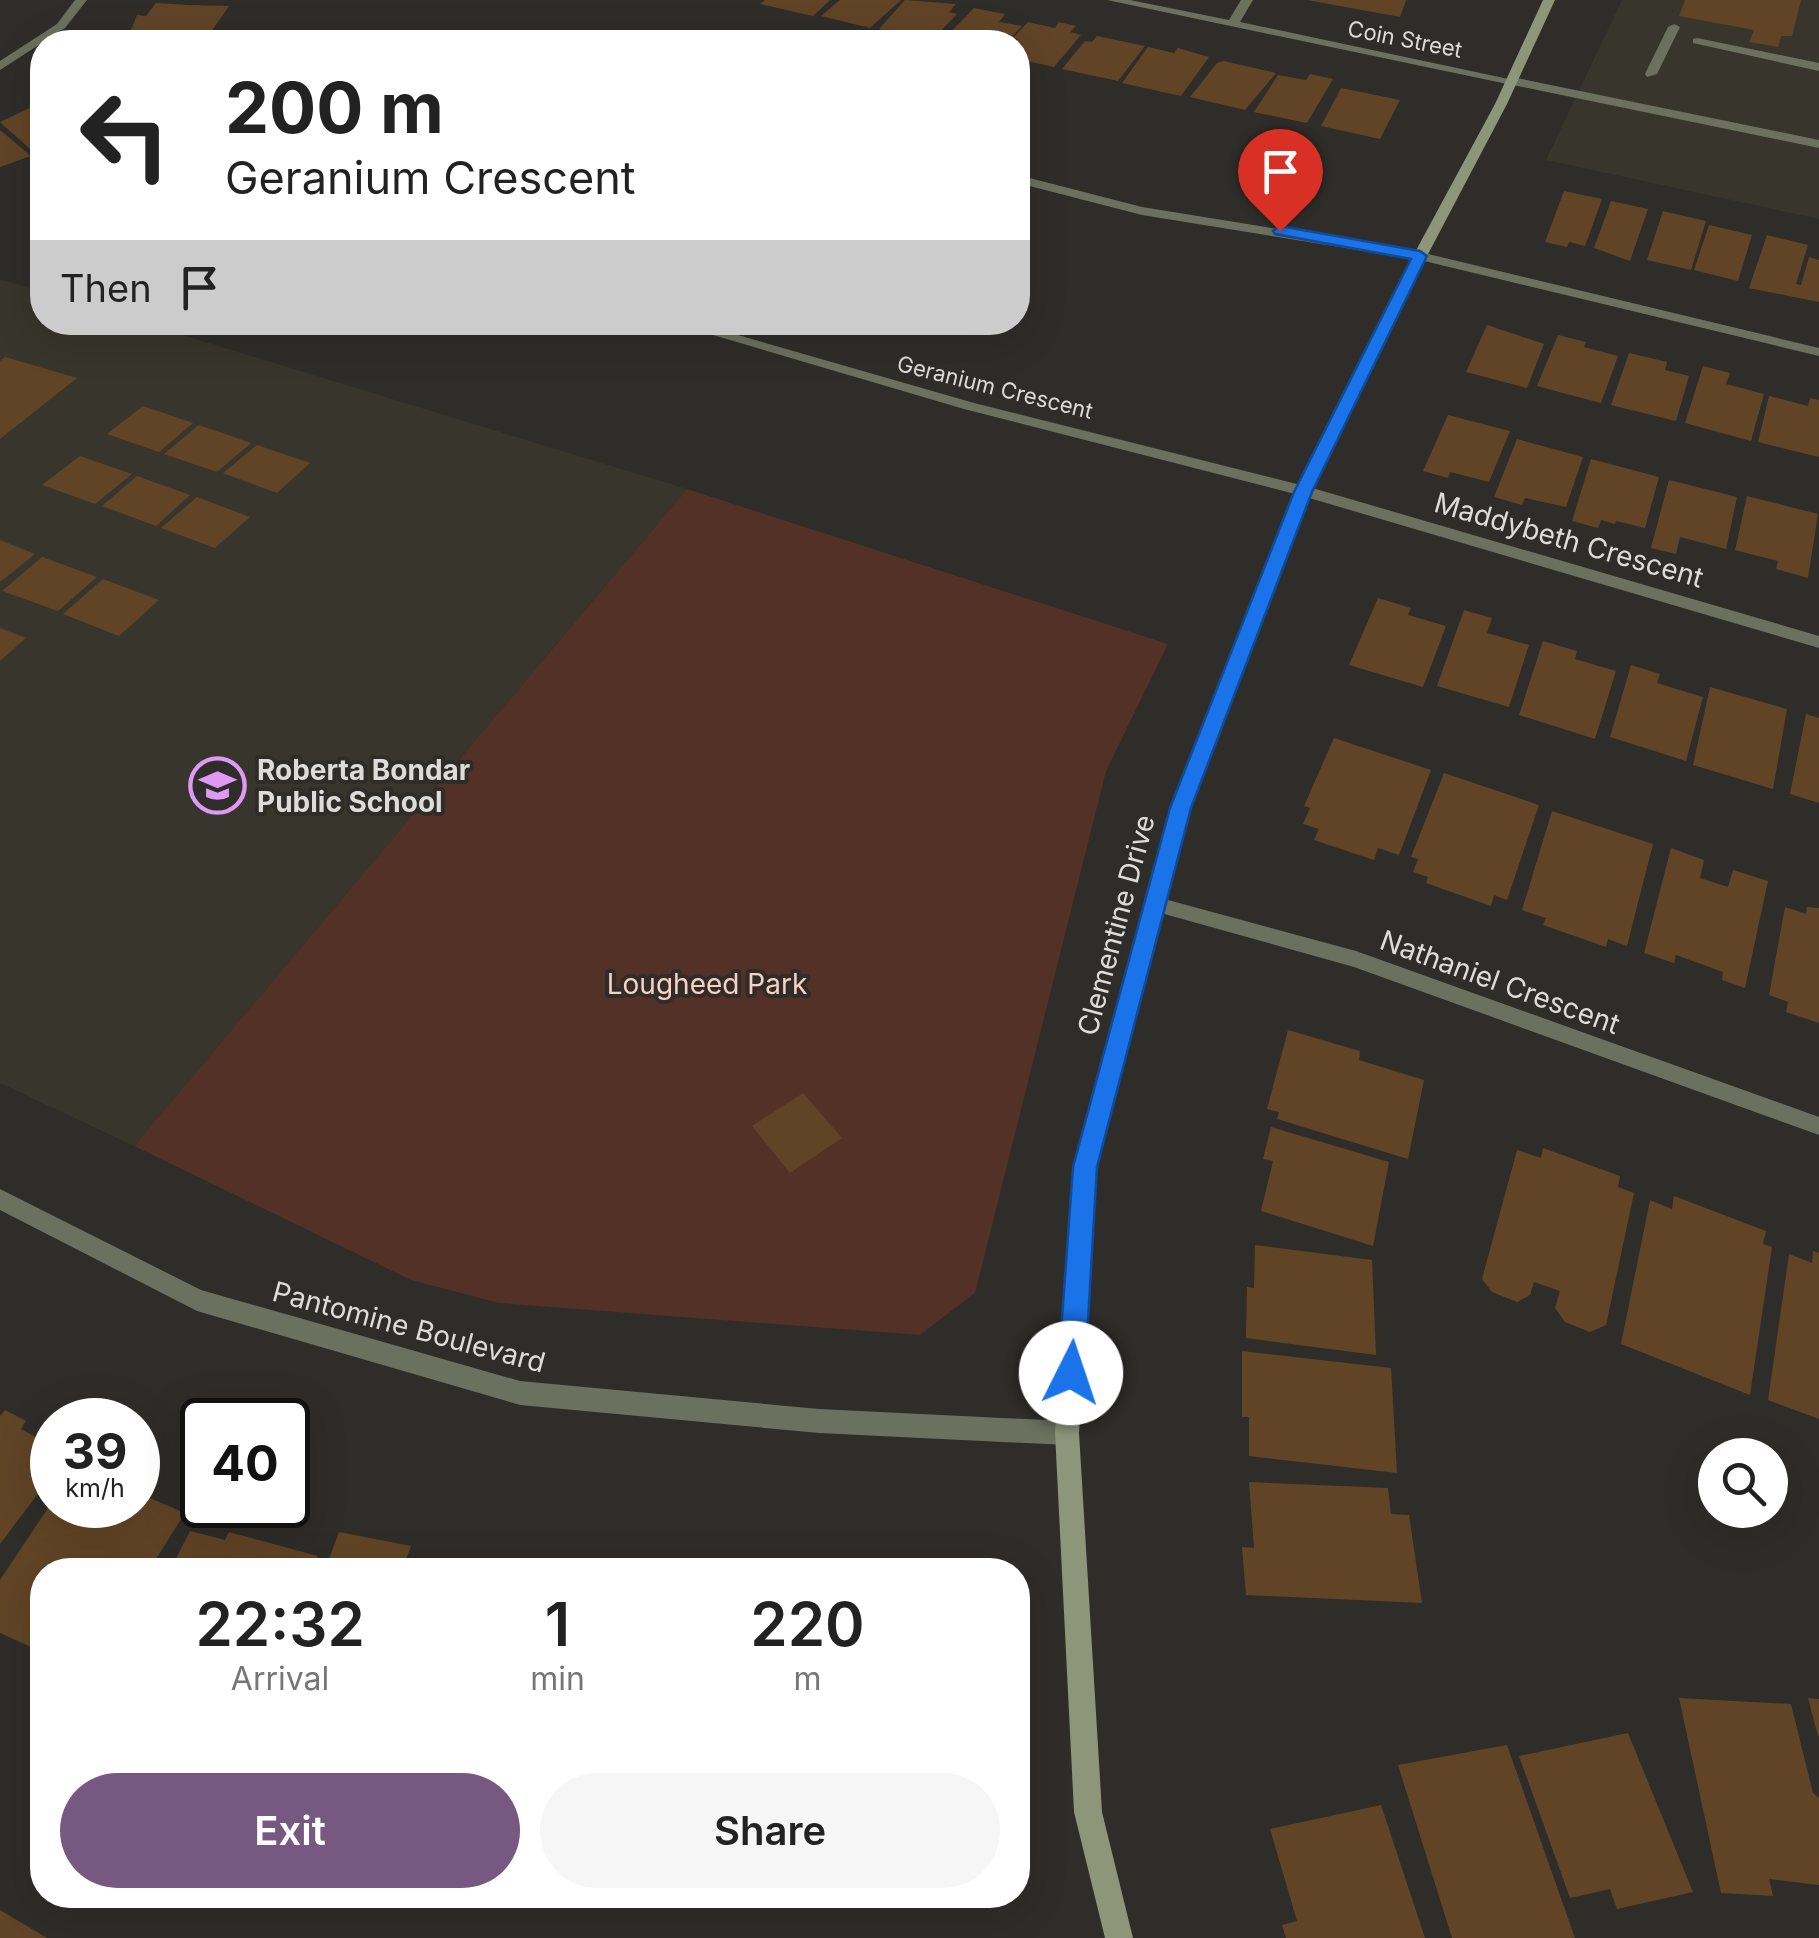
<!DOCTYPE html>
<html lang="en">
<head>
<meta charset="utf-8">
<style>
	:root { --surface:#fff; --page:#f6f6f6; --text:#222; --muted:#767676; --accent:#765880 }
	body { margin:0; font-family:Inter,sans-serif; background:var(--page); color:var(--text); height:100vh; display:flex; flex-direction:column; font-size:38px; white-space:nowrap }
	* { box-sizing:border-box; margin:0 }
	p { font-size:32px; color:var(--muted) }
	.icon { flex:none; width:55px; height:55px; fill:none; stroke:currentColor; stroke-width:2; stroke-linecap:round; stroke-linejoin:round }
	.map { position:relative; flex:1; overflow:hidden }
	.drawer { position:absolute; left:30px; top:1558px; width:1000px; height:350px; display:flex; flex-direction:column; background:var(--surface); border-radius:40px; box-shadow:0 10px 40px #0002 }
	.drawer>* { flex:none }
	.banner { position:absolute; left:30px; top:30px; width:1000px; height:305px; border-radius:40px; box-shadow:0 10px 40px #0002; background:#fff; color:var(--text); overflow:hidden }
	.tools { position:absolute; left:1698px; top:1438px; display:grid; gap:20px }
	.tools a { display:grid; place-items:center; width:90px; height:90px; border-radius:50%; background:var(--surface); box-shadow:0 10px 40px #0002; font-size:50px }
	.speed { position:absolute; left:30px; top:1398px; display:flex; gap:20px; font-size:50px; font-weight:700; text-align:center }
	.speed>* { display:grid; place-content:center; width:130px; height:130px; border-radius:50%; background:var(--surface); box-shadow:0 10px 40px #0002; line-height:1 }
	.speed small { font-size:25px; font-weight:400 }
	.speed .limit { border:5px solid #111; border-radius:15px; background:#fff; color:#111 }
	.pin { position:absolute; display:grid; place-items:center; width:85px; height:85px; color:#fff; margin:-102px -42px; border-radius:50% 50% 50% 0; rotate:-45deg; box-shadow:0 0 10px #0007 }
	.pin .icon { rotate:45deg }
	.me { position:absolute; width:110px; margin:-55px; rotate:4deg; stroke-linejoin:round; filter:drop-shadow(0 0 8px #0008) }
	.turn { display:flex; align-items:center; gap:35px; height:210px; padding:0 30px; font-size:45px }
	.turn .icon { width:130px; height:130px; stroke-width:2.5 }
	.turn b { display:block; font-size:70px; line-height:85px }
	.then { display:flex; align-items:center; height:95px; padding:0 30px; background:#0003; gap:20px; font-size:38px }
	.eta { display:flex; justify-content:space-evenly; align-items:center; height:170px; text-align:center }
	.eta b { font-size:60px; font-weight:600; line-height:70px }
	.action { display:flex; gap:20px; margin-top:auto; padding:20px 30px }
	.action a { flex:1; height:115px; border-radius:60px; background:var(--accent); color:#fff; font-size:40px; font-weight:600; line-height:115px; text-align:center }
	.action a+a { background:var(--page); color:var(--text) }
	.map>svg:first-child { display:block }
	.built { fill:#38352c }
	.green { fill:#533126 }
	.building { fill:#614426 }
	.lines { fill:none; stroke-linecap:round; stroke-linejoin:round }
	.lane { fill:#6b705f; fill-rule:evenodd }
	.street { fill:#6b705f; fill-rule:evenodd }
	.secondary { fill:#8e967a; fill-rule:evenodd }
	.route { fill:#1a73e8; stroke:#114b97; stroke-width:2.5 }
	.labels { text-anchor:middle; stroke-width:8; stroke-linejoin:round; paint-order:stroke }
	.far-street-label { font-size:22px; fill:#dddcd9; stroke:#2e2d29 }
	.street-label { font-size:28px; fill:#dddcd9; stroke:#2e2d29 }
	.poi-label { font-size:28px; font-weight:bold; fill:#dddcd9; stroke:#2e2d29; text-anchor:start }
	.park-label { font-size:28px; fill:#fbcfc1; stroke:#2e2d29 }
</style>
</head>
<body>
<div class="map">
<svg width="1819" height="1938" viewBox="0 0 1819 1938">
	<rect width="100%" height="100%" fill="#2e2d29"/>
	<g class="built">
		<path d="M 1622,0 L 1819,0 L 1819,219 L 1546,160 Z"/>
		<path d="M 0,279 L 42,292 L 42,322 L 143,323 L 687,489 L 134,1146 L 0,1083 Z"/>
	</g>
	<path class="green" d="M 687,489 L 1168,644 L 1106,771 L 975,1293 L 920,1335 L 499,1303 L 411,1280 L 134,1146 Z"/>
	<g class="building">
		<path d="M 765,0 L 830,0 L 813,16 L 760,4 Z"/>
		<path d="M 840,0 L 901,0 L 870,28 L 821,16 Z"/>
		<path d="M 905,0 L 956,4 L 949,12 L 957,14 L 932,40 L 879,29 Z"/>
		<path d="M 1307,0 L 1406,0 L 1400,17 Z"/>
		<path d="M 1685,0 L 1801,0 L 1792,36 L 1781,36 L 1778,47 L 1749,42 L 1754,30 L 1679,16 Z"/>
		<path d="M 156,3 L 189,5 L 229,6 L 211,32 L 131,30 L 137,15 L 146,16 Z"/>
		<path d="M 974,8 L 1005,14 L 999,22 L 1022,26 L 1007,42 L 941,42 Z"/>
		<path d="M 1028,22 L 1055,28 L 1059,22 L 1076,26 L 1070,32 L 1081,35 L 1054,67 L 1018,59 L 1015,42 L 1018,39 L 1013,38 Z"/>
		<path d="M 129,34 L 175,40 L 175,42 L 104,42 L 110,38 L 122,39 Z"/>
		<path d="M 1097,36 L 1145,46 L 1118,81 L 1062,69 L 1085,41 L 1092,42 Z"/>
		<path d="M 1148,47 L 1174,53 L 1178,48 L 1209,57 L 1181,96 L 1122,83 Z"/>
		<path d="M 1224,61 L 1276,73 L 1245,110 L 1190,97 L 1217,63 Z"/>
		<path d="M 1310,74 L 1333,79 L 1307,123 L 1254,112 L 1278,75 L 1306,80 Z"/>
		<path d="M 1341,88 L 1400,100 L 1380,139 L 1321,126 Z"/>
		<path d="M 40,103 L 42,155 L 38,156 L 0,122 Z"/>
		<path d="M 0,130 L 31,156 L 0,167 Z"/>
		<path d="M 1564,191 L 1602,199 L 1585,246 L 1569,242 L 1567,247 L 1545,242 Z"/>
		<path d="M 1611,201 L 1648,209 L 1630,261 L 1594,248 Z"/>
		<path d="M 1663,211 L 1706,221 L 1691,270 L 1647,260 Z"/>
		<path d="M 1709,225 L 1752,235 L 1738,281 L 1694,270 Z"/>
		<path d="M 1767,235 L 1808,245 L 1796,284 L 1801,285 L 1809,257 L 1819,260 L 1819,302 L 1749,288 Z"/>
		<path d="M 1487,325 L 1544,344 L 1527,388 L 1466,372 Z"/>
		<path d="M 1558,335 L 1586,342 L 1584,347 L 1618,356 L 1601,403 L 1537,386 Z"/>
		<path d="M 1629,353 L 1667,362 L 1665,370 L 1689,376 L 1676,421 L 1611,405 Z"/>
		<path d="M 5,357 L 77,378 L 0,439 L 0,361 Z"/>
		<path d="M 1703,366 L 1730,373 L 1726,384 L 1764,394 L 1751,441 L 1685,423 Z"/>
		<path d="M 1769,396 L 1808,406 L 1810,398 L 1819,400 L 1819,457 L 1758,442 Z"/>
		<path d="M 143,406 L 193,423 L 159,452 L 107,434 Z"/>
		<path d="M 1448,415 L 1510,431 L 1489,482 L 1450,472 L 1448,478 L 1423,471 Z"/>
		<path d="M 199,425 L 251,443 L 217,472 L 164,454 Z"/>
		<path d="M 1517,439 L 1583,457 L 1566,507 L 1525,498 L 1522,505 L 1494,497 Z"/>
		<path d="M 257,445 L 310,463 L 277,493 L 223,473 Z"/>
		<path d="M 80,456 L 132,474 L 95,504 L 42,485 Z"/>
		<path d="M 1591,459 L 1659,477 L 1645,528 L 1616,521 L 1615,524 L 1601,520 L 1598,528 L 1572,521 Z"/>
		<path d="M 137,476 L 190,495 L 156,526 L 102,506 Z"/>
		<path d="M 1669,480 L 1737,497 L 1726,549 L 1680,537 L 1676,554 L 1651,548 Z"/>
		<path d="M 1747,496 L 1818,514 L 1808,578 L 1776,569 L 1778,561 L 1735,550 Z"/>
		<path d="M 197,497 L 250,517 L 215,548 L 161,528 Z"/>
		<path d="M 0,540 L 35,554 L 0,582 Z"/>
		<path d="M 42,557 L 97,577 L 58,611 L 2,591 Z"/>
		<path d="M 103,579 L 159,600 L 119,636 L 63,614 Z"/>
		<path d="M 1378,598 L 1411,608 L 1408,615 L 1446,626 L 1423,687 L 1349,665 Z"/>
		<path d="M 1464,610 L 1492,618 L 1487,633 L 1529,645 L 1509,707 L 1437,686 Z"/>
		<path d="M 0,628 L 26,638 L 0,661 Z"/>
		<path d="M 1543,641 L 1577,651 L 1575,659 L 1616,671 L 1595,739 L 1519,715 Z"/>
		<path d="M 1631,665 L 1660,674 L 1657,683 L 1703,697 L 1686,761 L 1610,737 Z"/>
		<path d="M 1710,687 L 1787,709 L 1773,789 L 1693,765 Z"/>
		<path d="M 1806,714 L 1819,718 L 1819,803 L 1790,794 Z"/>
		<path d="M 1334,738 L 1431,770 L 1399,855 L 1378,848 L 1374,860 L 1314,840 L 1319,829 L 1303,824 L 1310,808 L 1304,806 Z"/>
		<path d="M 1444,773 L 1539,805 L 1507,900 L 1494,895 L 1491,906 L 1426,883 L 1428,877 L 1413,872 L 1418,859 L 1411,857 Z"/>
		<path d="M 1552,811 L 1653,844 L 1627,946 L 1608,939 L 1606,947 L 1543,925 L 1546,918 L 1522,910 Z"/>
		<path d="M 1671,848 L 1704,860 L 1700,878 L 1728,887 L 1733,870 L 1768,881 L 1745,988 L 1722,980 L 1723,972 L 1676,955 L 1674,963 L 1644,953 Z"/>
		<path d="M 1785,907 L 1806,914 L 1807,907 L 1819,908 L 1819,1023 L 1786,1012 L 1788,1002 L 1769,995 Z"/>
		<path d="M 1288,1030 L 1360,1051 L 1359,1060 L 1424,1080 L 1408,1159 L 1277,1119 L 1279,1112 L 1267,1109 Z"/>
		<path d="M 803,1093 L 842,1138 L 790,1173 L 752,1126 Z"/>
		<path d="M 1271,1127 L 1389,1162 L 1373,1246 L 1261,1211 L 1273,1161 L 1263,1159 Z"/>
		<path d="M 1543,1148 L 1620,1176 L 1618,1187 L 1634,1193 L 1606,1325 L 1590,1332 L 1565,1322 L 1555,1308 L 1560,1291 L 1534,1282 L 1530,1295 L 1517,1302 L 1492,1292 L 1482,1279 L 1517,1150 L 1541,1158 Z"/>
		<path d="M 1674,1196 L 1766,1231 L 1763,1244 L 1772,1247 L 1750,1395 L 1621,1344 L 1650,1200 L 1672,1209 Z"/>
		<path d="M 1255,1245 L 1372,1260 L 1376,1355 L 1246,1338 L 1247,1287 L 1254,1288 Z"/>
		<path d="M 1813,1251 L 1819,1253 L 1819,1419 L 1768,1400 L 1789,1254 L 1812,1263 Z"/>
		<path d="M 1242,1351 L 1391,1368 L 1397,1473 L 1249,1456 L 1249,1417 L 1242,1417 Z"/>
		<path d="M 5,1410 L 26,1421 L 21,1429 L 52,1446 L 52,1475 L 0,1544 L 0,1416 Z"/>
		<path d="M 138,1459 L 155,1466 L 138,1493 L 185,1513 L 149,1570 L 42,1570 L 42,1652 L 0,1633 L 0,1580 L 50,1505 L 138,1505 Z"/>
		<path d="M 1249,1482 L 1388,1488 L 1391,1514 L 1409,1515 L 1422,1603 L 1246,1595 L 1242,1547 L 1254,1548 Z"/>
		<path d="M 190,1531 L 225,1540 L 229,1532 L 318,1556 L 311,1570 L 170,1570 Z"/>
		<path d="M 339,1532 L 411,1546 L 402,1570 L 325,1570 Z"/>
		<path d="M 1679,1698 L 1791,1704 L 1813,1793 L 1819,1798 L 1819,1885 L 1769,1879 L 1773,1896 L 1721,1893 Z"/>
		<path d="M 1808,1698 L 1819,1699 L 1819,1736 L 1818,1736 Z"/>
		<path d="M 1628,1733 L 1693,1892 L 1617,1909 L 1610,1889 L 1570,1898 L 1519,1756 Z"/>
		<path d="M 1507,1745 L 1575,1938 L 1452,1938 L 1398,1765 Z"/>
		<path d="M 1381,1805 L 1425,1938 L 1286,1938 L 1282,1925 L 1297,1921 L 1270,1829 Z"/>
		<path d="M 0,1910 L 47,1938 L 0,1938 Z"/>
	</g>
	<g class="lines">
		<g class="lane">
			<path d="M 1674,24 L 1680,27 L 1657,74 L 1647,77 L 1645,74 L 1668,27 Z"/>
			<path d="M 1697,38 L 1819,63 L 1819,71 L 1693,43 L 1693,39 Z"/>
			<path d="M 1512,77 L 1819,140 L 1819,148 L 1508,84 L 1508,78 Z"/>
		</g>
		<g class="street">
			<path d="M 75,0 L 87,0 L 65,28 L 0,70 L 0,61 L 57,24 Z"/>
			<path d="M 1107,0 L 1130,0 L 1229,20 L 1241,0 L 1253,0 L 1240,22 L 1518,81 L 1512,85 Z"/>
			<path d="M 1018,175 L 1142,207 L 1420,252 L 1819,348 L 1819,356 L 1420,260 L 1142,215 L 1018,183 Z"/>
			<path d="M 669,322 L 693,322 L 974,403 L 1309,487 L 1819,636 L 1819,648 L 1299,495 L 964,409 Z"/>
			<path d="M 1157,897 L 1356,951 L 1819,1117 L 1819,1135 L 1354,967 L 1150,910 L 1147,905 L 1150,900 Z"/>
			<path d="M 0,1189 L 201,1290 L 520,1381 L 819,1409 L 1067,1421 L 1076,1425 L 1079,1433 L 1076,1441 L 1067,1445 L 819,1433 L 520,1405 L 197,1311 L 0,1210 Z"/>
		</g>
		<path class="secondary" d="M 1543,0 L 1555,0 L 1507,104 L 1427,256 L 1311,491 L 1190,808 L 1096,1167 L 1079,1433 L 1102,1812 L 1133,1938 L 1105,1938 L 1074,1812 L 1055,1433 L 1074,1167 L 1172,808 L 1295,491 L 1413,256 L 1495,104 Z"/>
	</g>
	<path class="route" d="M 1280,226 L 1420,251 L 1427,256 L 1312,492 L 1191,808 L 1097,1167 L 1085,1373 L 1081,1382 L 1071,1386 L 1062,1382 L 1058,1373 L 1073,1167 L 1170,808 L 1294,492 L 1411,259 L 1275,234 L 1273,231 Z"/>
	<defs>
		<symbol id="school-ring" viewBox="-11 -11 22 22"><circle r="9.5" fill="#2e2d29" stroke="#dd99f4" stroke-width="1.5"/><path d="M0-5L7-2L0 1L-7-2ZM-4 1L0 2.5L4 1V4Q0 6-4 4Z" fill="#dd99f4"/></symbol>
	</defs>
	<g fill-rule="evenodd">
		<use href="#school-ring" x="186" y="754" width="63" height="63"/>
	</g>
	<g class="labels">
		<g class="far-street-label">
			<text transform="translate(1405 39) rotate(11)" y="8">Coin Street</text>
			<text transform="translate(995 387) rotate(14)" y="8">Geranium Crescent</text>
		</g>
		<g class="street-label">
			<text transform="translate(1569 540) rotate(16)" y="10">Maddybeth Crescent</text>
			<text transform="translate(1116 925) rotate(-75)" y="10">Clementine Drive</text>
			<text transform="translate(1500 982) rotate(20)" y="10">Nathaniel Crescent</text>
			<text transform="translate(409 1327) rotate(15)" y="10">Pantomine Boulevard</text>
		</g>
		<g class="poi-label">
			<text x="257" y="780">Roberta Bondar<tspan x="257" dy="32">Public School</tspan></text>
		</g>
		<g class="park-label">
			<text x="707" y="994">Lougheed Park</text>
		</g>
	</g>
</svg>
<div class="tools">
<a><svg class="icon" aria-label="search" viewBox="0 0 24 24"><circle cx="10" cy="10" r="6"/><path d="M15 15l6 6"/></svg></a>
</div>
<div class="speed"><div>39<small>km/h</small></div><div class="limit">40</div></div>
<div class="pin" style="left:1280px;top:231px;background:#d93025"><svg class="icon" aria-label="arrive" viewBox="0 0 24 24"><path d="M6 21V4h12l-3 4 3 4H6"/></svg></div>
<svg class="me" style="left:1071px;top:1373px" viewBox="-20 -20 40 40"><circle r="19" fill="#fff"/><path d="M0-13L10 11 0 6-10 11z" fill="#1a73e8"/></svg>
<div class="banner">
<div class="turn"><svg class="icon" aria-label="left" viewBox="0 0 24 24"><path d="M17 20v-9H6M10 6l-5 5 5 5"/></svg><div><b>200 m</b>Geranium Crescent</div></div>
<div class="then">Then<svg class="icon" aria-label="arrive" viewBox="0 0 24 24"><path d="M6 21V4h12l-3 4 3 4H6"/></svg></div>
</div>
<section class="drawer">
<div class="eta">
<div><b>22:32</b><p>Arrival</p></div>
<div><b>1</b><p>min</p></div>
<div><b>220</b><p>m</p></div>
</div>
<div class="action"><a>Exit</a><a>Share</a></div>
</section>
</div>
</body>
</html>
